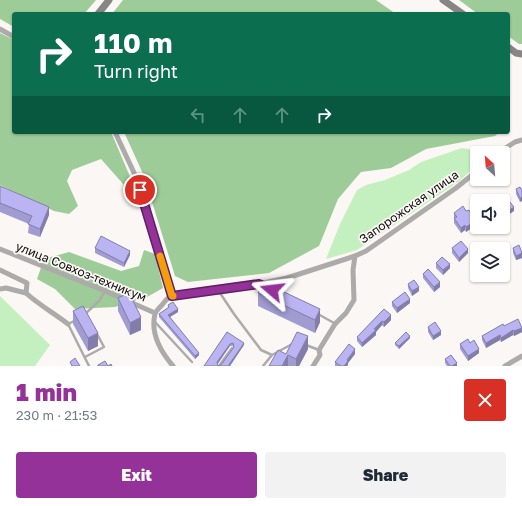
<!DOCTYPE html>
<html lang="en">
<head>
<meta charset="utf-8">
<style>
	:root { --surface:#fff; --page:#f2f2f3; --text:#1f2937; --muted:#747a83; --accent:#94329a }
	body { margin:0; font-family:"Golos Text",sans-serif; background:var(--page); color:var(--text); height:100vh; display:flex; flex-direction:column; font-size:15px; white-space:nowrap }
	* { box-sizing:border-box; margin:0 }
	p { font-size:13px; color:var(--muted) }
	.icon { flex:none; width:22px; height:22px; fill:none; stroke:currentColor; stroke-width:2; stroke-linecap:round; stroke-linejoin:round }
	.map { position:relative; height:366px; overflow:hidden }
	.side { display:flex; flex-direction:column; background:var(--surface); flex:1 }
	.side>* { flex:none }
	.banner { position:absolute; left:12px; top:12px; width:498px; height:122px; border-radius:4px; box-shadow:0 1px 3px #0004; background:#0b6e4f; color:#fff; overflow:hidden }
	.needle { width:26px; rotate:334deg }
	.fabs { position:absolute; left:470px; top:146px; display:grid; gap:8px }
	.fabs a { display:grid; place-items:center; width:40px; height:40px; border-radius:4px; background:var(--surface); box-shadow:0 1px 3px #0004; font-size:20px }
	.pin { position:absolute; display:grid; place-items:center; width:34px; height:34px; color:#fff; margin:-17px; border:2px solid #fff; border-radius:50%; box-shadow:0 1px 4px #0007 }
	.me { position:absolute; width:44px; margin:-22px; rotate:287deg; stroke-linejoin:round; filter:drop-shadow(0 0 3px #0008) }
	.turn { display:flex; align-items:center; gap:14px; height:84px; padding:0 16px; font-size:18px }
	.turn .icon { width:52px; height:52px; stroke-width:2.5 }
	.turn b { display:block; font-size:28px; line-height:34px }
	.lanes { display:flex; align-items:center; height:38px; padding:0 16px; background:#0003; justify-content:center; gap:20px; direction:ltr }
	.lanes .off { opacity:.35 }
	.round { display:grid; place-items:center; flex:none; width:42px; height:42px; border-radius:4px; background:var(--page) }
	.head { display:flex; align-items:center; justify-content:space-between; height:68px; padding:0 16px }
	h1 { font-size:24px; font-weight:800; line-height:30px; color:var(--accent) }
	.cta { display:flex; gap:8px; margin-top:auto; padding:8px 16px }
	.cta a { flex:1; height:46px; border-radius:4px; background:var(--accent); color:#fff; font-size:16px; font-weight:800; line-height:46px; text-align:center }
	.cta a+a { background:var(--page); color:var(--text) }
	.map>svg:first-child { display:block }
	.green { fill:#c4f0c0 }
	.forest { fill:#9dcc99 }
	.lines { fill:none; stroke-linecap:round; stroke-linejoin:round }
	.lane { stroke:#adabaa; stroke-width:2.5 }
	.street { stroke:#adabaa; stroke-width:5 }
	.secondary { stroke:#888684; stroke-width:7 }
	.wall { fill:#a09bd0 }
	.shaded-wall { fill:#827ea9 }
	.building { fill:#bab4f2; stroke:#827ea9 }
	.route-casing { stroke:#602064; stroke-width:10 }
	.route { stroke:#94329a; stroke-width:7 }
	.slow { stroke:#f59e0b; stroke-width:7 }
	.labels { text-anchor:middle; stroke-width:3.5; stroke-linejoin:round; paint-order:stroke }
	.street-label { font-size:12px; fill:#0e0d0c; stroke:#fbf7f4 }
</style>
</head>
<body>
<div class="map">
<svg width="522" height="366" viewBox="0 0 522 366">
	<rect width="100%" height="100%" fill="#fbf7f4"/>
	<g class="green">
		<path d="M 462,148 L 490,153 L 477,153 L 477,165 L 458,182 L 357,250 L 326,259 L 340,224 L 357,190 L 366,185 L 385,180 L 409,170 L 421,162 Z"/>
		<path d="M 0,296 L 50,345 L 35,366 L 0,366 Z"/>
	</g>
	<g class="forest">
		<path d="M 0,0 L 96,0 L 84,14 L 14,14 L 14,27 L 0,19 Z"/>
		<path d="M 123,0 L 376,0 L 396,14 L 112,14 Z"/>
		<path d="M 459,0 L 522,0 L 522,44 L 519,44 L 508,36 L 508,14 L 478,14 Z"/>
		<path d="M 0,33 L 14,40 L 14,132 L 111,132 L 131,179 L 124,185 L 101,159 L 72,170 L 67,181 L 78,206 L 69,214 L 54,211 L 0,185 Z"/>
		<path d="M 124,132 L 500,132 L 495,136 L 426,149 L 391,168 L 361,172 L 338,199 L 319,246 L 269,273 L 188,282 L 175,276 L 144,176 Z"/>
		<path d="M 144,250 L 155,254 L 163,288 L 147,297 L 115,307 L 75,309 L 55,289 L 37,279 L 44,259 L 69,252 L 121,271 L 139,266 Z"/>
	</g>
	<g class="lines">
		<g class="lane">
			<path d="M 218,290 L 234,314 L 261,350 L 272,355"/>
			<path d="M 85,314 L 99,301 L 105,291"/>
			<path d="M 318,314 L 334,323"/>
			<path d="M 76,320 L 68,324 L 89,366"/>
			<path d="M 155,322 L 192,362"/>
			<path d="M 306,345 L 319,350"/>
			<path d="M 85,357 L 104,347 L 96,332"/>
			<path d="M 219,366 L 232,348"/>
			<path d="M 263,366 L 272,355 L 294,343"/>
		</g>
		<g class="street">
			<path d="M 0,29 L 14,37"/>
			<path d="M 115,132 L 136,177 L 171,296 C 167,298 165,301 162,305 C 160,307 156,311 155,314 C 150,334 161,352 173,366"/>
			<path d="M 498,153 L 515,142 L 522,140"/>
			<path d="M 0,249 L 105,291 L 155,313"/>
			<path d="M 0,270 L 27,283 L 26,293 C 39,305 54,313 68,324"/>
			<path d="M 0,289 L 6,288 L 26,293"/>
			<path d="M 171,296 L 259,284 L 287,278 L 355,256"/>
			<path d="M 313,366 L 320,355 L 319,350 L 335,324 L 346,313 L 354,300 L 353,270 L 355,256 L 366,251 L 456,188 L 477,171"/>
			<path d="M 505,366 L 522,356"/>
		</g>
		<g class="secondary">
			<path d="M 443,0 L 463,14"/>
			<path d="M 98,14 L 109,0"/>
			<path d="M 508,47 L 516,53 L 522,54"/>
		</g>
	</g>
	<g class="wall">
		<path d="M 0,186 L 49,215 L 40,237 L 28,233 L 29,224 L 0,212 Z"/>
		<path d="M 516,189 L 521,189 L 520,202 L 516,194 Z"/>
		<path d="M 454,213 L 476,225 L 466,232 L 465,230 L 461,233 L 454,223 Z"/>
		<path d="M 95,248 L 130,255 L 124,267 L 95,253 Z"/>
		<path d="M 452,248 L 468,253 L 459,262 L 452,253 Z"/>
		<path d="M 513,248 L 522,252 L 522,258 L 516,260 L 513,253 Z"/>
		<path d="M 436,263 L 450,268 L 443,275 L 436,268 Z"/>
		<path d="M 423,274 L 440,287 L 434,292 L 423,278 Z"/>
		<path d="M 408,284 L 419,291 L 412,296 L 408,288 Z"/>
		<path d="M 258,293 L 320,322 L 315,333 L 258,306 Z"/>
		<path d="M 118,298 L 141,330 L 130,335 L 118,311 Z"/>
		<path d="M 392,302 L 410,303 L 397,313 L 392,306 Z"/>
		<path d="M 168,305 L 178,312 L 170,317 L 199,355 L 195,359 L 159,317 L 159,314 L 168,308 Z"/>
		<path d="M 384,309 L 391,320 L 384,327 L 382,325 L 376,332 L 376,335 L 362,347 L 357,341 L 357,337 Z"/>
		<path d="M 73,311 L 98,346 L 88,351 L 73,324 Z"/>
		<path d="M 504,326 L 522,332 L 514,336 L 513,335 L 501,342 L 500,340 L 486,348 L 482,340 L 482,336 Z"/>
		<path d="M 428,327 L 441,335 L 433,340 L 428,332 Z"/>
		<path d="M 227,332 L 244,345 L 221,365 L 234,348 L 233,346 L 230,346 L 204,366 Z"/>
		<path d="M 410,338 L 399,349 L 395,345 L 395,343 Z"/>
		<path d="M 470,343 L 479,353 L 468,361 L 460,349 L 460,344 Z"/>
		<path d="M 308,349 L 299,366 L 269,366 L 286,354 Z"/>
		<path d="M 355,354 L 348,363 L 347,366 L 335,366 L 335,362 Z"/>
		<path d="M 445,359 L 457,366 L 447,366 L 445,363 Z"/>
	</g>
	<g class="shaded-wall">
		<path d="M 522,197 L 522,201 L 520,202 L 520,198 Z"/>
		<path d="M 49,207 L 49,215 L 40,237 L 40,229 Z"/>
		<path d="M 514,207 L 514,211 L 503,219 L 503,214 Z"/>
		<path d="M 476,221 L 476,225 L 466,232 L 466,227 Z"/>
		<path d="M 465,225 L 465,230 L 461,233 L 461,228 Z"/>
		<path d="M 468,249 L 468,253 L 459,262 L 459,258 Z"/>
		<path d="M 130,251 L 130,255 L 124,267 L 124,263 Z"/>
		<path d="M 522,253 L 522,258 L 516,260 L 516,256 Z"/>
		<path d="M 450,264 L 450,268 L 443,275 L 443,270 Z"/>
		<path d="M 440,282 L 440,287 L 434,292 L 434,287 Z"/>
		<path d="M 419,287 L 419,291 L 412,296 L 412,291 Z"/>
		<path d="M 410,299 L 410,303 L 397,313 L 397,308 Z"/>
		<path d="M 178,309 L 178,312 L 168,318 L 168,315 Z"/>
		<path d="M 320,309 L 320,322 L 315,333 L 315,320 Z"/>
		<path d="M 391,315 L 391,320 L 384,327 L 384,322 Z"/>
		<path d="M 141,317 L 141,330 L 130,335 L 130,323 Z"/>
		<path d="M 382,321 L 382,325 L 376,332 L 376,335 L 362,347 L 362,343 Z"/>
		<path d="M 522,328 L 522,332 L 514,336 L 514,331 Z"/>
		<path d="M 513,330 L 513,335 L 501,342 L 501,338 Z"/>
		<path d="M 441,331 L 441,335 L 433,340 L 433,336 Z"/>
		<path d="M 98,333 L 98,346 L 88,351 L 88,338 Z"/>
		<path d="M 500,335 L 500,340 L 486,348 L 486,343 Z"/>
		<path d="M 308,336 L 308,349 L 299,366 L 296,366 L 296,359 Z"/>
		<path d="M 410,336 L 410,338 L 399,349 L 399,346 Z"/>
		<path d="M 244,343 L 244,345 L 230,366 L 228,366 Z"/>
		<path d="M 230,344 L 230,346 L 217,365 L 217,362 Z"/>
		<path d="M 355,349 L 355,354 L 348,363 L 348,365 L 347,366 L 344,366 L 347,360 Z"/>
		<path d="M 479,349 L 479,353 L 468,361 L 468,356 Z"/>
		<path d="M 199,353 L 199,355 L 195,359 L 195,356 Z"/>
		<path d="M 288,355 L 288,366 L 282,366 Z"/>
		<path d="M 457,363 L 457,366 L 452,366 Z"/>
	</g>
	<g class="building">
		<path d="M 0,186 L 49,207 L 40,229 L 28,224 L 32,216 L 0,203 Z"/>
		<path d="M 520,187 L 521,189 L 522,189 L 522,197 L 520,198 L 516,189 Z"/>
		<path d="M 509,201 L 514,207 L 503,214 L 503,205 Z"/>
		<path d="M 463,206 L 466,211 L 469,210 L 476,221 L 466,227 L 465,225 L 461,228 L 454,218 L 457,217 L 454,213 Z"/>
		<path d="M 101,236 L 130,251 L 124,263 L 95,248 Z"/>
		<path d="M 461,241 L 468,249 L 459,258 L 452,248 Z"/>
		<path d="M 519,245 L 522,253 L 516,256 L 513,248 Z"/>
		<path d="M 442,257 L 450,264 L 443,270 L 436,263 Z"/>
		<path d="M 428,269 L 440,282 L 434,287 L 423,274 Z"/>
		<path d="M 414,280 L 419,287 L 412,291 L 408,284 Z"/>
		<path d="M 263,282 L 320,309 L 315,320 L 258,293 Z"/>
		<path d="M 405,292 L 410,299 L 397,308 L 392,302 Z"/>
		<path d="M 129,293 L 141,317 L 130,323 L 118,298 Z"/>
		<path d="M 173,302 L 178,309 L 168,315 L 199,353 L 195,356 L 159,314 L 169,307 L 168,305 Z"/>
		<path d="M 83,306 L 98,333 L 88,338 L 73,311 Z"/>
		<path d="M 384,309 L 391,315 L 384,322 L 382,321 L 374,329 L 376,330 L 362,343 L 357,337 Z"/>
		<path d="M 518,319 L 522,328 L 514,331 L 513,330 L 501,338 L 500,335 L 486,343 L 482,336 L 503,324 L 504,326 Z"/>
		<path d="M 435,322 L 441,331 L 433,336 L 428,327 Z"/>
		<path d="M 227,332 L 244,343 L 228,366 L 218,366 L 221,365 L 234,347 L 233,343 L 230,344 L 217,362 L 218,366 L 204,366 Z"/>
		<path d="M 297,332 L 308,336 L 296,359 L 288,355 L 282,366 L 269,366 L 278,350 L 286,354 Z"/>
		<path d="M 406,332 L 410,336 L 399,346 L 395,343 Z"/>
		<path d="M 468,339 L 470,343 L 474,340 L 479,349 L 468,356 L 460,344 Z"/>
		<path d="M 349,344 L 355,349 L 347,360 L 348,361 L 344,366 L 341,366 L 335,362 Z"/>
		<path d="M 451,355 L 457,363 L 452,366 L 450,366 L 445,359 Z"/>
		<path d="M 75,358 L 80,366 L 72,366 L 70,362 Z"/>
		<path d="M 105,361 L 108,366 L 111,364 L 112,366 L 98,366 L 98,365 Z"/>
	</g>
	<g class="lines">
		<defs>
			<path id="route" d="M 140,190 L 172,296 L 259,284 L 272,290"/>
		</defs>
		<use href="#route" class="route-casing"/>
		<use href="#route" class="route"/>
		<path class="slow" d="M 160,256 L 172,296 L 173,296"/>
	</g>
	<g class="labels">
		<g class="street-label">
			<text transform="translate(409 207) rotate(-35)" y="4">Запорожская улица</text>
			<text transform="translate(81 272) rotate(22)" y="4">улица Совхоз-техникум</text>
		</g>
	</g>
</svg>
<div class="fabs">
<a><svg class="needle" viewBox="-14 -14 28 28"><path d="M0-13l5 13h-10z" fill="#e53935"/><path d="M0 13l5-13h-10z" fill="#747a83"/></svg></a>
<a><svg class="icon" aria-label="sound" viewBox="0 0 24 24"><path d="M4 9h4l5-4v14l-5-4H4zM17 9q2 3 0 6"/></svg></a>
<a><svg class="icon" aria-label="layers" viewBox="0 0 24 24"><path d="M12 4l9 5-9 5-9-5zM3 14l9 5 9-5"/></svg></a>
</div>
<div class="pin" style="left:140px;top:190px;background:#d93025"><svg class="icon" aria-label="arrive" viewBox="0 0 24 24"><path d="M6 21V4h12l-3 4 3 4H6"/></svg></div>
<svg class="me" style="left:272px;top:290px" viewBox="-20 -20 40 40"><path d="M0-17L14 15 0 8-14 15z" fill="#94329a" stroke="#fff" stroke-width="4"/></svg>
<div class="banner">
<div class="turn"><svg class="icon" aria-label="right" viewBox="0 0 24 24"><path d="M7 20v-9h11M14 6l5 5-5 5"/></svg><div><b>110 m</b>Turn right</div></div>
<div class="lanes"><svg class="icon off" aria-label="left" viewBox="0 0 24 24"><path d="M17 20v-9H6M10 6l-5 5 5 5"/></svg><svg class="icon off" aria-label="ahead" viewBox="0 0 24 24"><path d="M12 20V5M6 11l6-6 6 6"/></svg><svg class="icon off" aria-label="ahead" viewBox="0 0 24 24"><path d="M12 20V5M6 11l6-6 6 6"/></svg><svg class="icon" aria-label="right" viewBox="0 0 24 24"><path d="M7 20v-9h11M14 6l5 5-5 5"/></svg></div>
</div>
</div>
<section class="side">
<div class="head"><div><h1>1 min</h1><p>230 m · 21:53</p></div><a class="round" style="background:#d93025;color:#fff"><svg class="icon" aria-label="close" viewBox="0 0 24 24"><path d="M6 6l12 12M18 6L6 18"/></svg></a></div>
<div class="cta"><a>Exit</a><a>Share</a></div>
</section>
</body>
</html>
